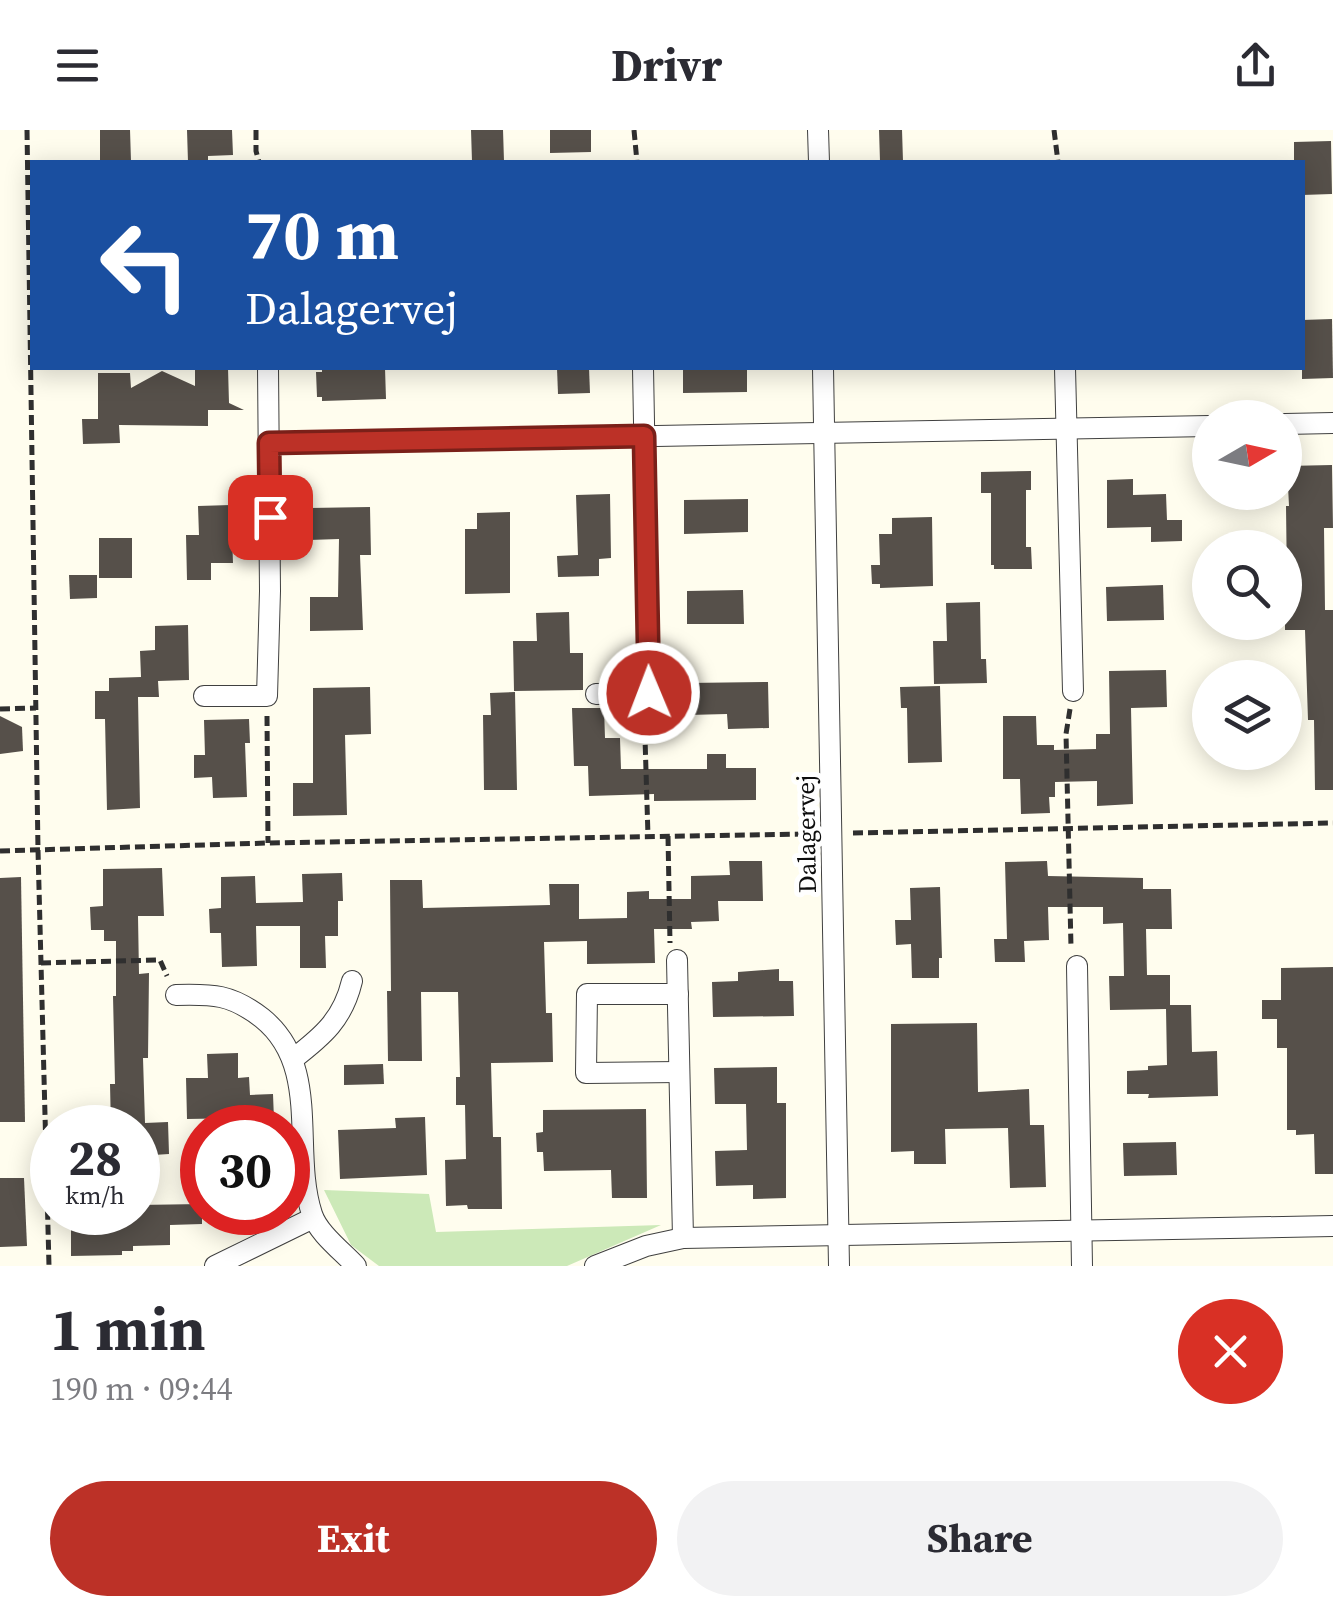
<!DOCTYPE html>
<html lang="en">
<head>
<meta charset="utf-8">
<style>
	:root { --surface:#fff; --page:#f2f2f3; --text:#2b2b33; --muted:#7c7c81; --accent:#bc3127 }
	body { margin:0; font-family:"Source Serif 4",serif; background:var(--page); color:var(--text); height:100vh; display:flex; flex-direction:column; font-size:38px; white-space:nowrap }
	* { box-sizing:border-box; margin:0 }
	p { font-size:32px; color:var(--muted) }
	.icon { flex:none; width:55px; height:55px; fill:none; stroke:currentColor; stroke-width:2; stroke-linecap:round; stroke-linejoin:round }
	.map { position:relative; height:1136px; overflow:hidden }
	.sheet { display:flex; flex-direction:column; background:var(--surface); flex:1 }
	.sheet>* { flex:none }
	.hud { position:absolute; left:30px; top:30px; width:1275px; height:210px; border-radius:0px; box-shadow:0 5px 25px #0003; background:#1a4fa0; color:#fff; overflow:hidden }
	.needle { width:65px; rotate:81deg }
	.fabs { position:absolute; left:1192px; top:270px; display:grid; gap:20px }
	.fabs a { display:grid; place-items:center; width:110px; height:110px; border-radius:50%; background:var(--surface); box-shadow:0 5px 25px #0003; font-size:50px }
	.speed { position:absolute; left:30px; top:975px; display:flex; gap:20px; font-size:50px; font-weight:700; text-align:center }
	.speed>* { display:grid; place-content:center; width:130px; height:130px; border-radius:50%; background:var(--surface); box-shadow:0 5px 25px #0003; line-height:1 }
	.speed small { font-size:25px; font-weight:400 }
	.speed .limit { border:15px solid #d22; background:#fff; color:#111 }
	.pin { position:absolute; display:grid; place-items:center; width:85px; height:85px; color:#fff; margin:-42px; border-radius:20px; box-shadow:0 5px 15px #0006 }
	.me { position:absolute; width:110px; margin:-55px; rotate:359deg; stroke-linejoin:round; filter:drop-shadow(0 0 8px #0008) }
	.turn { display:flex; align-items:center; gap:35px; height:210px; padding:0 50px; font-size:45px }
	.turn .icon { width:130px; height:130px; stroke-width:2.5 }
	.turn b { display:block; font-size:70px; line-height:85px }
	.round { display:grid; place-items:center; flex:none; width:105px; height:105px; border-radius:52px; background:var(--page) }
	.head { display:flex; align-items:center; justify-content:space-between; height:170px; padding:0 50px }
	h1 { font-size:60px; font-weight:700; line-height:75px }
	.button { display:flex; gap:20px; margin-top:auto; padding:20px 50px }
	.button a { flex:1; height:115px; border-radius:60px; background:var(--accent); color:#fff; font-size:40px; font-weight:700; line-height:115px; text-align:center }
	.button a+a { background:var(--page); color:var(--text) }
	header { display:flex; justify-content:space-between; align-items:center; height:130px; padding:0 50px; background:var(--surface); font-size:45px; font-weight:700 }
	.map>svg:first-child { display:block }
	.green { fill:#cce9b8 }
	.building { fill:#56504a }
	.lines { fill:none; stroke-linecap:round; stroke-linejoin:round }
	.street-casing { stroke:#404040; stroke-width:22 }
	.path { stroke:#2f2f2f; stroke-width:5; stroke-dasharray:10 5; stroke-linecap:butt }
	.street { stroke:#fff; stroke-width:20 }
	.route-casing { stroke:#7a2019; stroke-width:25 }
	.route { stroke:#bc3127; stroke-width:18 }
	.labels { text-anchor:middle; stroke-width:10; stroke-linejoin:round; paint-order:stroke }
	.street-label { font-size:25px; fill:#0d0d0d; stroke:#fff }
</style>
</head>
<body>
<header><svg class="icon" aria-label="menu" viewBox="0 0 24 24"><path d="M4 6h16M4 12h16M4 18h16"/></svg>Drivr<svg class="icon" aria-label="share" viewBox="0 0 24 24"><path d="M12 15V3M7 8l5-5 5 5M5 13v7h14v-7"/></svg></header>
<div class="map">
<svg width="1333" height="1136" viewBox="0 0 1333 1136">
	<rect width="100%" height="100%" fill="#fffdee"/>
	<path class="green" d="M 324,1060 L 429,1064 L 436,1102 L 661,1095 L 567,1136 L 379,1136 L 351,1115 Z"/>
	<g class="building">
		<path d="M 100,0 L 130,0 L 131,32 L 100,32 Z"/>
		<path d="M 187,0 L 232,0 L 233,25 L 208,26 L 208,32 L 188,32 Z"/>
		<path d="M 471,0 L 503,0 L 504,32 L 472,32 Z"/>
		<path d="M 550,0 L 591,0 L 591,22 L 550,23 Z"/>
		<path d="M 879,0 L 902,0 L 903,32 L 880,32 Z"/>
		<path d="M 1331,11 L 1332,64 L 1302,65 L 1302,32 L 1294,32 L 1294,12 Z"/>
		<path d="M 1332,189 L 1333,248 L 1302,249 L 1302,190 Z"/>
		<path d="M 195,238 L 228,238 L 229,273 L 244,280 L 208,280 L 208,296 L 119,295 L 120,313 L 83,314 L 82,289 L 98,289 L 98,243 L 130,243 L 131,258 L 162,241 L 195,256 Z"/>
		<path d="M 322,238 L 385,238 L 386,269 L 322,271 L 322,267 L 317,267 L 316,242 L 322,242 Z"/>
		<path d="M 557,238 L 589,238 L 590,263 L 558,264 Z"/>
		<path d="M 683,238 L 747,238 L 747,262 L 683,263 Z"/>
		<path d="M 1332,335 L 1333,398 L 1324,398 L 1325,480 L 1333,480 L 1333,660 L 1315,660 L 1314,590 L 1308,590 L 1305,500 L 1285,500 L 1285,455 L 1287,455 L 1286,376 L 1289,376 L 1287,336 Z"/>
		<path d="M 1031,341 L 1031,360 L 1026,360 L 1026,417 L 1031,417 L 1032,439 L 994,439 L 994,435 L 991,435 L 991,363 L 981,363 L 981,342 Z"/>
		<path d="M 1133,349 L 1133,365 L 1166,364 L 1167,390 L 1182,390 L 1182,411 L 1151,412 L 1151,397 L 1107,398 L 1107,350 Z"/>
		<path d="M 610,364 L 611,428 L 599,429 L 599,446 L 558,447 L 557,426 L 578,425 L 576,365 Z"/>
		<path d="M 748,369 L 748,402 L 684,404 L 684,370 Z"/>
		<path d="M 231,375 L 233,433 L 211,433 L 211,450 L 187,450 L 186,405 L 199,405 L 198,376 Z"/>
		<path d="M 370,377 L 371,425 L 360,425 L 363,500 L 310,501 L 310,467 L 338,467 L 339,409 L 309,410 L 309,378 Z"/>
		<path d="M 510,382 L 510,463 L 465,464 L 465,399 L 477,399 L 477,383 Z"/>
		<path d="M 932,387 L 933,456 L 880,458 L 880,454 L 872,454 L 871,435 L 880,435 L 879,404 L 892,404 L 892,388 Z"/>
		<rect x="99" y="408" width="33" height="40"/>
		<path d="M 69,445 L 97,445 L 97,468 L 70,469 Z"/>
		<path d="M 1163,455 L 1164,490 L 1107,491 L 1106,457 Z"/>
		<path d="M 743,460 L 744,494 L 687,494 L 687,461 Z"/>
		<path d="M 980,472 L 981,529 L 986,529 L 987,553 L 934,554 L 933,511 L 947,511 L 946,473 Z"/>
		<path d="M 569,482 L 570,523 L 583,523 L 583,560 L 514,561 L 513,511 L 537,511 L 536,483 Z"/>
		<path d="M 188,495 L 189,550 L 158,551 L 159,567 L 138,567 L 140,678 L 107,680 L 105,589 L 95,589 L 95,561 L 109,561 L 109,548 L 141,547 L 140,521 L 155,520 L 155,496 Z"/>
		<path d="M 1166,540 L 1167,577 L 1131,578 L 1133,674 L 1097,676 L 1097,651 L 1055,652 L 1055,667 L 1049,667 L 1050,683 L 1021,684 L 1020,649 L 1003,649 L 1003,586 L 1036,586 L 1037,615 L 1054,615 L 1054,620 L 1096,619 L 1096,604 L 1110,604 L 1109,541 Z"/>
		<path d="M 768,552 L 769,598 L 728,599 L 727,584 L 688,585 L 687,553 Z"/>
		<path d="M 940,556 L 942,632 L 908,633 L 907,578 L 901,578 L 900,557 Z"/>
		<path d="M 370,557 L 371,604 L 345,605 L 347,685 L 293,686 L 293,653 L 313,653 L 313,558 Z"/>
		<path d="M 515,562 L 517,660 L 484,660 L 483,585 L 491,585 L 490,563 Z"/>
		<path d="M 572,578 L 604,578 L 605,608 L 620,608 L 621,639 L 707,639 L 707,624 L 726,624 L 726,638 L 756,638 L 756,670 L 654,671 L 654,664 L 589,666 L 588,636 L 574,636 Z"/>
		<path d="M 0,586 L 22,597 L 23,621 L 0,624 Z"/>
		<path d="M 249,589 L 250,613 L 245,613 L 247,667 L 213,668 L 212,647 L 194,648 L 194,625 L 205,625 L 204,590 Z"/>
		<path d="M 729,731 L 762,731 L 763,771 L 718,771 L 719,791 L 691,792 L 692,799 L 654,799 L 655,833 L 587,834 L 587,811 L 544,812 L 546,883 L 552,883 L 553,932 L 491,933 L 493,1007 L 501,1007 L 502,1079 L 468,1079 L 467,1075 L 446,1076 L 445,1030 L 466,1029 L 465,975 L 456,975 L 456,947 L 460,947 L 458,862 L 421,862 L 422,931 L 388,931 L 387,861 L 391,861 L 390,750 L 422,750 L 423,778 L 550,775 L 549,754 L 579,754 L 579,789 L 627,788 L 627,762 L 649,761 L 649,769 L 691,769 L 691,746 L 730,745 Z"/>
		<path d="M 1047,731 L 1048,746 L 1143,748 L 1143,759 L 1171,759 L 1172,799 L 1146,799 L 1147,845 L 1170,845 L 1170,875 L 1191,875 L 1192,922 L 1217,921 L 1218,966 L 1148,968 L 1149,964 L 1127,964 L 1127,941 L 1148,940 L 1148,936 L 1167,935 L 1166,879 L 1110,880 L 1109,846 L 1124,846 L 1123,793 L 1103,794 L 1103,777 L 1048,777 L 1049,810 L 1024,811 L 1025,832 L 995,832 L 994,809 L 1007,809 L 1005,732 Z"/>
		<path d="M 162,738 L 164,786 L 138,786 L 139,844 L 149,843 L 148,928 L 143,928 L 145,993 L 168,992 L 169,1024 L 138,1026 L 138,998 L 111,998 L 110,954 L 115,954 L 113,866 L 116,866 L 116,811 L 104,811 L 104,800 L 91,800 L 90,777 L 103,776 L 103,739 Z"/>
		<path d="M 342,743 L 343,771 L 338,771 L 338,806 L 325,806 L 326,838 L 300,838 L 300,796 L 256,796 L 257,836 L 222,837 L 221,803 L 210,803 L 209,779 L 221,778 L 221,747 L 255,746 L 256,773 L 303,772 L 302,744 Z"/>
		<path d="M 21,747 L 25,992 L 0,992 L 0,748 Z"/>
		<path d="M 940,757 L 942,828 L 939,828 L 939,848 L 912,848 L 911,814 L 896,815 L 895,790 L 911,790 L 910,758 Z"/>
		<path d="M 1333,837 L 1333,1044 L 1315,1044 L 1314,1004 L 1296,1005 L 1296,1000 L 1287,1000 L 1287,918 L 1277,918 L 1277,889 L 1262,889 L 1262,870 L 1281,870 L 1281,838 Z"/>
		<path d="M 779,839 L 779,851 L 793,851 L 794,886 L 713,887 L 712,852 L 738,851 L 738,842 Z"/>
		<path d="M 977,893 L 978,962 L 1029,959 L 1030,995 L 1044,995 L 1046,1057 L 1010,1058 L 1008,998 L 945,999 L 946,1034 L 914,1034 L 914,1021 L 891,1022 L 891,894 Z"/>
		<path d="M 238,923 L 238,948 L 249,947 L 250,965 L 273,964 L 274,990 L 243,991 L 243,988 L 187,989 L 186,948 L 208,948 L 207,924 Z"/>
		<path d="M 383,934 L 384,954 L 344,955 L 344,935 Z"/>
		<path d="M 777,937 L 777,973 L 786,973 L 786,1068 L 753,1069 L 753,1055 L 716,1056 L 715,1021 L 747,1020 L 746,974 L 715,974 L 714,938 Z"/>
		<path d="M 646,979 L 647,1068 L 612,1068 L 611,1040 L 544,1041 L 543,1022 L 537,1022 L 536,1003 L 543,1002 L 543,980 Z"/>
		<path d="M 425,987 L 427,1045 L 340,1049 L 338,1000 L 396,998 L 395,988 Z"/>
		<path d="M 1176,1012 L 1177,1045 L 1124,1046 L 1123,1013 Z"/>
		<path d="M 0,1048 L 24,1048 L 27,1116 L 0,1117 Z"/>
		<path d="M 202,1074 L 202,1094 L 170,1095 L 170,1115 L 133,1116 L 133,1121 L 122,1121 L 122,1125 L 71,1126 L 71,1084 L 138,1082 L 138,1075 Z"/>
	</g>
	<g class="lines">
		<defs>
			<g id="street">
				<path d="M 818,0 L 819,32"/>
				<path d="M 823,238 L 839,1136"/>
				<path d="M 1065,238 L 1073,561"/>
				<path d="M 1285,294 L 1333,293"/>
				<path d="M 269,313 L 1210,296"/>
				<path d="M 596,564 L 649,563 L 643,238"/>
				<path d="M 204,566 L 267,566 L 270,461 L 268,238"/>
				<path d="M 677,830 L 683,1108"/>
				<path d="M 1077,836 L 1082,1136"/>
				<path d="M 678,864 L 587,864 L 586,943 L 679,942"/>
				<path d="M 176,865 C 213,864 231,864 262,888 C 322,936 291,1020 312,1084 C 318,1103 342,1121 356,1136"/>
				<path d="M 293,929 C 323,906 343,889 352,851"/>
				<path d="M 215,1136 L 313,1088"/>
				<path d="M 595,1136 L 646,1116 L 683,1108 L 1333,1096"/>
			</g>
		</defs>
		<use href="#street" class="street-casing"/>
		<g class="path">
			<path d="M 27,0 L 38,720 L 49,1136"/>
			<path d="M 256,0 L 256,21 L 259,32"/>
			<path d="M 634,0 L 637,32"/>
			<path d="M 1054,0 L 1058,32"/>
			<path d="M 0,579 L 36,578"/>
			<path d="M 1070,579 L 1066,604 L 1071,817"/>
			<path d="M 647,585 L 645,608 L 648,706"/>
			<path d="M 267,586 L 268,713"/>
			<path d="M 853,703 L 1333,693"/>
			<path d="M 668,706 L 670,813"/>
			<path d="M 0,721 L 268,713 L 812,704"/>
			<path d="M 41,833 L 160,830 L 167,846"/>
		</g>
		<use href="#street" class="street"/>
	</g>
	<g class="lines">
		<defs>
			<path id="route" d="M 270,387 L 269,313 L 644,306 L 649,563"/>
		</defs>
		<use href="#route" class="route-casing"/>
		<use href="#route" class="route"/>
	</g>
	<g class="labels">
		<g class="street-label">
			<text transform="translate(806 704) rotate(-91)" y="9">Dalagervej</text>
		</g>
	</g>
</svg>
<div class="fabs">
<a><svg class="needle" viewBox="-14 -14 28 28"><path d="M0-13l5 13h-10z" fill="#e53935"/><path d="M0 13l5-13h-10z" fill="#7c7c81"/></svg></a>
<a><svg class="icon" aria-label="search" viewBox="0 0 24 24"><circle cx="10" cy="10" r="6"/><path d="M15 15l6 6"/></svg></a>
<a><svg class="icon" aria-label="layers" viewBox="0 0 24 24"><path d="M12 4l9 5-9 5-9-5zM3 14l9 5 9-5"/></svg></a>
</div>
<div class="speed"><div>28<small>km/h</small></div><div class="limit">30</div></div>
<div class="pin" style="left:270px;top:387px;background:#d93025"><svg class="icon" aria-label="arrive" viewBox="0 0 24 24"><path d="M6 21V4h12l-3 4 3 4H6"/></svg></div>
<svg class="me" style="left:649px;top:563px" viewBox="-20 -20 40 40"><circle r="17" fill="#bc3127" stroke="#fff" stroke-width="3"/><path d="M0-11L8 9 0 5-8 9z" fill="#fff"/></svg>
<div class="hud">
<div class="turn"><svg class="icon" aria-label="left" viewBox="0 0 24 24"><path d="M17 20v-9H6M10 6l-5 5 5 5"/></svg><div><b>70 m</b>Dalagervej</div></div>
</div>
</div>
<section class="sheet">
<div class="head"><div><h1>1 min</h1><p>190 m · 09:44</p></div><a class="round" style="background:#d93025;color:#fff"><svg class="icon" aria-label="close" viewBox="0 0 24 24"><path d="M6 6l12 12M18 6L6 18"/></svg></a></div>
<div class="button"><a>Exit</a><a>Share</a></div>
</section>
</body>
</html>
